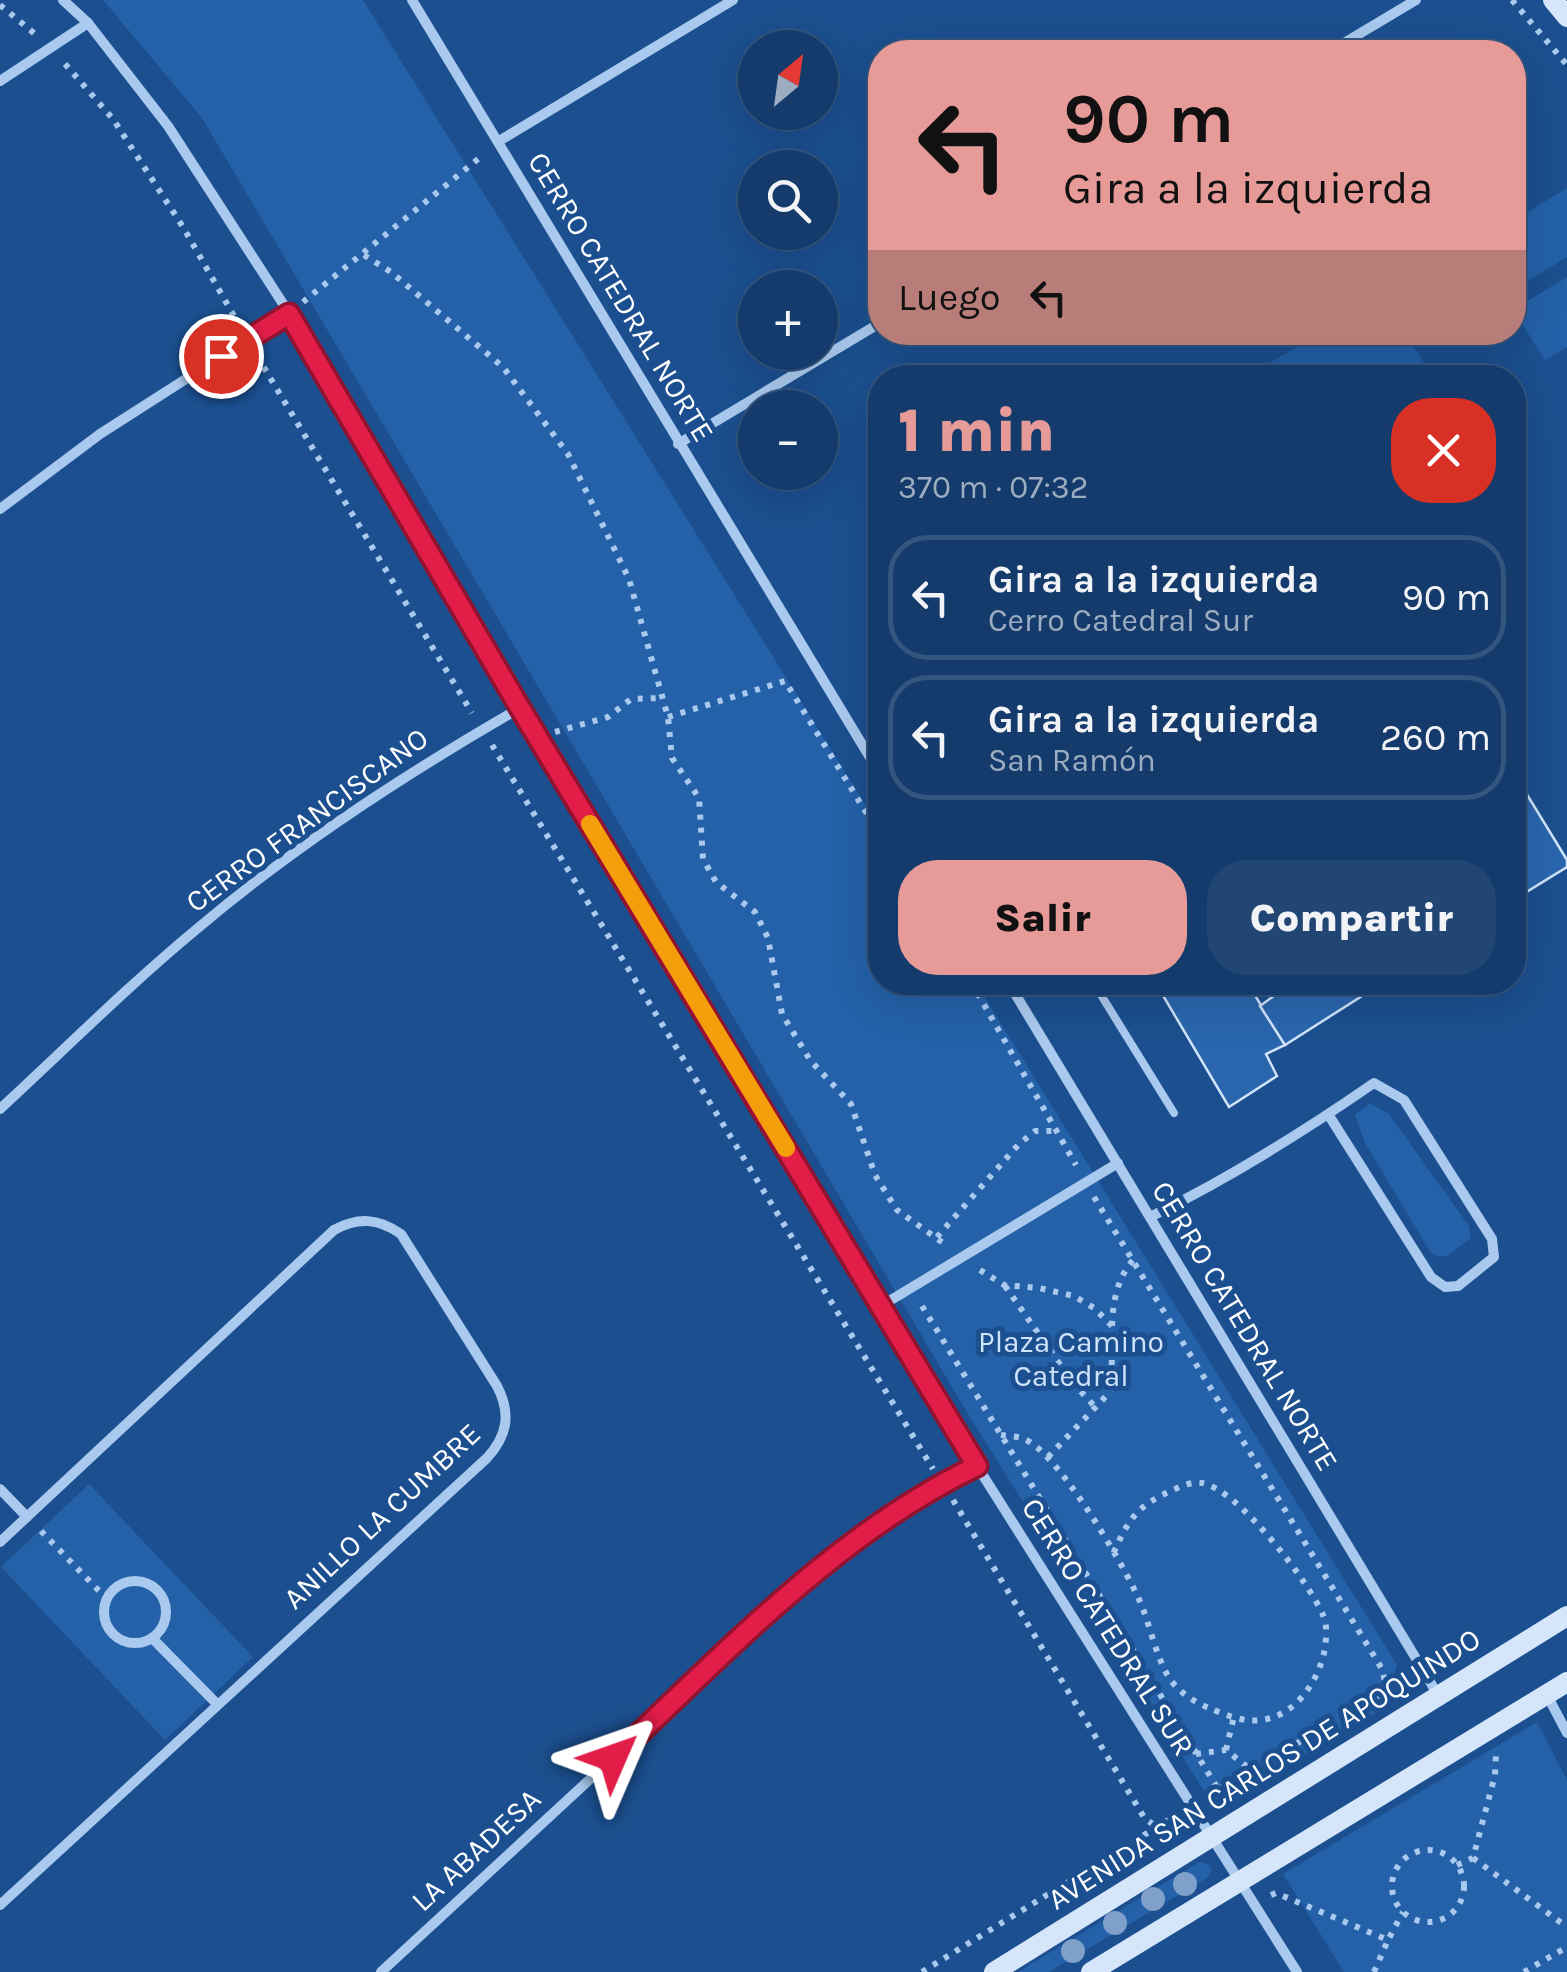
<!DOCTYPE html>
<html lang="es">
<head>
<meta charset="utf-8">
<style>
	:root { --surface:#143b6b; --page:#214673; --text:#f1f3f6; --muted:#9dadc1; --line:#33557e; --accent:#e69b98 }
	body { margin:0; font-family:Karla,sans-serif; background:var(--page); color:var(--text); height:100vh; display:flex; flex-direction:column; font-size:38px; white-space:nowrap }
	* { box-sizing:border-box; margin:0 }
	p { font-size:32px; color:var(--muted) }
	.icon { flex:none; width:55px; height:55px; fill:none; stroke:currentColor; stroke-width:2; stroke-linecap:round; stroke-linejoin:round }
	.map { position:relative; flex:1; overflow:hidden }
	.side { position:absolute; left:868px; top:365px; width:658px; height:630px; display:flex; flex-direction:column; background:var(--surface); border-radius:40px; box-shadow:0 10px 40px #0002,0 0 0 2px var(--line) }
	.side>* { flex:none }
	.guide { position:absolute; left:868px; top:40px; width:658px; height:305px; border-radius:40px; box-shadow:0 10px 40px #0002,0 0 0 2px var(--line); background:#e69b98; color:#111; overflow:hidden }
	.needle { width:65px; rotate:29deg }
	.tools { position:absolute; left:738px; top:30px; display:grid; gap:20px }
	.tools a { display:grid; place-items:center; width:100px; height:100px; border-radius:50%; background:var(--surface); box-shadow:0 10px 40px #0002,0 0 0 2px var(--line); font-size:50px }
	.pin { position:absolute; display:grid; place-items:center; width:85px; height:85px; color:#fff; margin:-42px; border:5px solid #fff; border-radius:50%; box-shadow:0 2px 10px #0007 }
	.me { position:absolute; width:110px; margin:-55px; rotate:47deg; stroke-linejoin:round; filter:drop-shadow(0 0 8px #0008) }
	.turn { display:flex; align-items:center; gap:35px; height:210px; padding:0 30px; font-size:45px }
	.turn .icon { width:130px; height:130px; stroke-width:2.5 }
	.turn b { display:block; font-size:70px; line-height:85px }
	.then { display:flex; align-items:center; height:95px; padding:0 30px; background:#0003; gap:20px; font-size:38px }
	.round { display:grid; place-items:center; flex:none; width:105px; height:105px; border-radius:40px; background:var(--page) }
	.head { display:flex; align-items:center; justify-content:space-between; height:170px; padding:0 30px }
	h1 { font-size:60px; font-weight:800; line-height:75px; color:var(--accent) }
	.primary-button { display:flex; gap:20px; margin-top:auto; padding:20px 30px }
	.primary-button a { flex:1; height:115px; border-radius:40px; background:var(--accent); color:#111; font-size:40px; font-weight:800; line-height:115px; text-align:center }
	.primary-button a+a { background:var(--page); color:var(--text) }
	ul { padding:0; list-style:none }
	li { display:flex; align-items:center; gap:30px; height:125px; margin:0 20px 15px; padding:0 10px; border:5px solid var(--line); border-radius:40px }
	li div { flex:1 }
	li b { display:block; font-size:38px }
	li em { font-style:normal }
	.map>svg:first-child { display:block }
	.green { fill:#2461a8 }
	.building { fill:#2a66ad; stroke:#cfe3fa; stroke-width:2.5 }
	.lines { fill:none; stroke-linecap:round; stroke-linejoin:round }
	.path { stroke:#a9c9ee; stroke-width:6; stroke-dasharray:5 8; stroke-linecap:butt }
	.lane { stroke:#a9c9ee; stroke-width:8 }
	.street { stroke:#a9c9ee; stroke-width:10 }
	.secondary { stroke:#d6e6fa; stroke-width:20 }
	.tree { fill:#7ea0ca }
	.route-casing { stroke:#92132f; stroke-width:25 }
	.route { stroke:#e11d48; stroke-width:18 }
	.slow { stroke:#f59e0b; stroke-width:18 }
	.labels { text-anchor:middle; stroke-width:10; stroke-linejoin:round; paint-order:stroke }
	.street-label { font-size:30px; fill:#fff; stroke:#1b4f8f }
	.park-label { font-size:30px; fill:#cfe3fa; stroke:#1b4f8f }
</style>
</head>
<body>
<div class="map">
<svg width="1567" height="1972" viewBox="0 0 1567 1972">
	<rect width="100%" height="100%" fill="#1b4f8f"/>
	<g class="green">
		<path d="M 103,0 L 363,0 L 880,828 L 880,982 L 976,983 L 1397,1665 L 1387,1706 L 1214,1807 L 968,1414 L 202,118 Z"/>
		<path d="M 1567,188 L 1567,257 L 1513,290 L 1513,221 Z"/>
		<path d="M 1567,277 L 1567,347 L 1545,360 L 1513,310 Z"/>
		<path d="M 1320,333 L 1405,333 L 1433,377 L 1246,377 Z"/>
		<path d="M 1370,1103 L 1389,1114 L 1469,1226 L 1471,1238 L 1447,1256 L 1438,1257 L 1429,1250 L 1365,1143 L 1355,1115 Z"/>
		<path d="M 89,1484 L 253,1657 L 165,1740 L 1,1567 Z"/>
		<path d="M 1537,1722 L 1567,1780 L 1567,1972 L 1344,1972 L 1283,1874 Z"/>
		<path d="M 1199,1862 L 1208,1864 L 1212,1870 L 1207,1878 L 1049,1972 L 1018,1972 Z"/>
	</g>
	<g class="building">
		<path d="M 1512,770 L 1567,860 L 1567,867 L 1512,901 Z"/>
		<path d="M 1155,982 L 1247,982 L 1285,1045 L 1266,1054 L 1277,1076 L 1229,1107 Z"/>
		<path d="M 1293,982 L 1384,982 L 1285,1045 L 1260,1006 Z"/>
	</g>
	<g class="lines">
		<g class="path">
			<path d="M 1512,0 L 1567,65"/>
			<path d="M 0,5 L 35,34"/>
			<path d="M 65,64 L 113,119 L 183,227 L 238,323"/>
			<path d="M 364,255 L 391,272 L 503,367 L 568,454 L 629,579 L 668,717 L 672,758 L 699,798 L 703,859 L 716,882 L 755,912 L 768,938 L 782,1014 L 810,1060 L 851,1104 L 875,1175 L 897,1210 L 946,1245"/>
			<path d="M 303,302 L 483,155"/>
			<path d="M 257,356 L 472,713"/>
			<path d="M 668,717 L 785,681 L 880,835"/>
			<path d="M 555,732 L 608,717 L 631,699 L 661,698"/>
			<path d="M 492,745 L 933,1469"/>
			<path d="M 971,982 L 1076,1165"/>
			<path d="M 1094,1197 L 1382,1669 L 1387,1690"/>
			<path d="M 937,1237 L 1018,1145 L 1035,1131 L 1057,1131"/>
			<path d="M 980,1270 L 1004,1285 L 1039,1288 L 1074,1296 L 1094,1308 L 1113,1327"/>
			<path d="M 1005,1286 L 1073,1383 L 1097,1409"/>
			<path d="M 922,1306 L 1218,1789"/>
			<path d="M 1001,1435 C 1008,1436 1017,1436 1024,1439 C 1057,1452 1118,1556 1135,1591 C 1149,1617 1153,1650 1168,1676 C 1177,1691 1194,1702 1209,1708 C 1223,1714 1245,1723 1261,1720 C 1295,1716 1317,1683 1324,1653 C 1326,1642 1328,1625 1323,1615 C 1309,1582 1238,1489 1202,1483 C 1193,1481 1181,1486 1173,1490 C 1137,1506 1129,1518 1113,1554"/>
			<path d="M 1048,1457 L 1110,1392 C 1116,1349 1102,1296 1133,1260"/>
			<path d="M 953,1500 L 1145,1819 L 1157,1827 L 1163,1836"/>
			<path d="M 41,1531 L 106,1598"/>
			<path d="M 1226,1750 L 1234,1716"/>
			<path d="M 1196,1754 L 1226,1750 L 1251,1770"/>
			<path d="M 1207,1796 L 1407,1679"/>
			<circle cx="1428" cy="1886" r="36"/>
			<path d="M 1473,1858 L 1567,1927"/>
			<path d="M 1457,1865 L 1473,1858 L 1495,1775 L 1496,1755"/>
			<path d="M 1271,1895 L 1276,1893 L 1388,1940 L 1403,1912"/>
			<path d="M 922,1972 L 1175,1816"/>
			<path d="M 1374,1972 L 1388,1940"/>
			<path d="M 1524,1972 L 1567,1947"/>
		</g>
		<path class="lane" d="M 1093,982 L 1174,1113"/>
		<g class="street">
			<path d="M 63,0 L 88,23 L 168,126 L 289,313 L 520,708 L 977,1466 L 1297,1972"/>
			<path d="M 412,0 L 880,774"/>
			<path d="M 1329,52 L 1416,0"/>
			<path d="M 0,81 L 88,23"/>
			<path d="M 499,141 L 733,0"/>
			<path d="M 678,444 L 880,323"/>
			<path d="M 0,509 L 100,434 L 289,313"/>
			<path d="M 1008,982 L 1438,1695"/>
			<path d="M 0,1109 C 65,1049 129,985 198,928 C 297,844 407,773 520,708"/>
			<path d="M 1150,1217 C 1228,1179 1303,1132 1374,1083 L 1404,1100 L 1492,1239 L 1494,1257 L 1458,1286 L 1445,1287 L 1431,1277 L 1328,1114"/>
			<path d="M 881,1306 L 1118,1163"/>
			<path d="M 0,1489 L 27,1517"/>
			<path d="M 0,1542 L 334,1230 C 358,1217 378,1218 401,1234 L 497,1386 C 511,1413 508,1435 487,1458 L 0,1905"/>
			<circle cx="135" cy="1612" r="31"/>
			<path d="M 152,1638 L 217,1704"/>
			<path d="M 1547,1695 L 1567,1733"/>
			<path d="M 381,1972 C 480,1881 579,1789 678,1698 C 771,1612 862,1521 977,1466"/>
		</g>
		<g class="secondary">
			<path d="M 1553,0 L 1567,17"/>
			<path d="M 994,1972 L 1567,1616"/>
			<path d="M 1091,1972 L 1567,1682"/>
		</g>
	</g>
	<g class="tree">
		<circle cx="1185" cy="1884" r="12"/>
		<circle cx="1153" cy="1899" r="12"/>
		<circle cx="1115" cy="1923" r="12"/>
		<circle cx="1073" cy="1951" r="12"/>
	</g>
	<g class="lines">
		<defs>
			<path id="route" d="M 221,356 L 289,314 L 520,708 L 977,1466 C 837,1533 726,1653 613,1758"/>
		</defs>
		<use href="#route" class="route-casing"/>
		<use href="#route" class="route"/>
		<path class="slow" d="M 590,824 L 786,1148"/>
	</g>
	<g class="labels">
		<g class="street-label">
			<text transform="translate(621 297) rotate(59)" y="10">CERRO CATEDRAL NORTE</text>
			<text transform="translate(307 820) rotate(-36)" y="10">CERRO FRANCISCANO</text>
			<text transform="translate(1245 1326) rotate(59)" y="10">CERRO CATEDRAL NORTE</text>
			<text transform="translate(382 1516) rotate(-43)" y="10">ANILLO LA CUMBRE</text>
			<text transform="translate(1108 1627) rotate(58)" y="10">CERRO CATEDRAL SUR</text>
			<text transform="translate(1264 1769) rotate(-32)" y="10">AVENIDA SAN CARLOS DE APOQUINDO</text>
			<text transform="translate(476 1850) rotate(-43)" y="10">LA ABADESA</text>
		</g>
		<g class="park-label">
			<text x="1071" y="1352">Plaza Camino<tspan x="1071" dy="34">Catedral</tspan></text>
		</g>
	</g>
</svg>
<div class="tools">
<a><svg class="needle" viewBox="-14 -14 28 28"><path d="M0-13l5 13h-10z" fill="#e53935"/><path d="M0 13l5-13h-10z" fill="#9dadc1"/></svg></a>
<a><svg class="icon" aria-label="search" viewBox="0 0 24 24"><circle cx="10" cy="10" r="6"/><path d="M15 15l6 6"/></svg></a>
<a>+</a>
<a>−</a>
</div>
<div class="pin" style="left:221px;top:356px;background:#d93025"><svg class="icon" aria-label="arrive" viewBox="0 0 24 24"><path d="M6 21V4h12l-3 4 3 4H6"/></svg></div>
<svg class="me" style="left:613px;top:1758px" viewBox="-20 -20 40 40"><path d="M0-17L14 15 0 8-14 15z" fill="#e11d48" stroke="#fff" stroke-width="4"/></svg>
<div class="guide">
<div class="turn"><svg class="icon" aria-label="left" viewBox="0 0 24 24"><path d="M17 20v-9H6M10 6l-5 5 5 5"/></svg><div><b>90 m</b>Gira a la izquierda</div></div>
<div class="then">Luego<svg class="icon" aria-label="left" viewBox="0 0 24 24"><path d="M17 20v-9H6M10 6l-5 5 5 5"/></svg></div>
</div>
<section class="side">
<div class="head"><div><h1>1 min</h1><p>370 m · 07:32</p></div><a class="round" style="background:#d93025;color:#fff"><svg class="icon" aria-label="close" viewBox="0 0 24 24"><path d="M6 6l12 12M18 6L6 18"/></svg></a></div>
<ul>
<li><svg class="icon" aria-label="left" viewBox="0 0 24 24"><path d="M17 20v-9H6M10 6l-5 5 5 5"/></svg><div><b>Gira a la izquierda</b><p>Cerro Catedral Sur</p></div><em>90 m</em></li>
<li><svg class="icon" aria-label="left" viewBox="0 0 24 24"><path d="M17 20v-9H6M10 6l-5 5 5 5"/></svg><div><b>Gira a la izquierda</b><p>San Ramón</p></div><em>260 m</em></li>
</ul>
<div class="primary-button"><a>Salir</a><a>Compartir</a></div>
</section>
</div>
</body>
</html>
